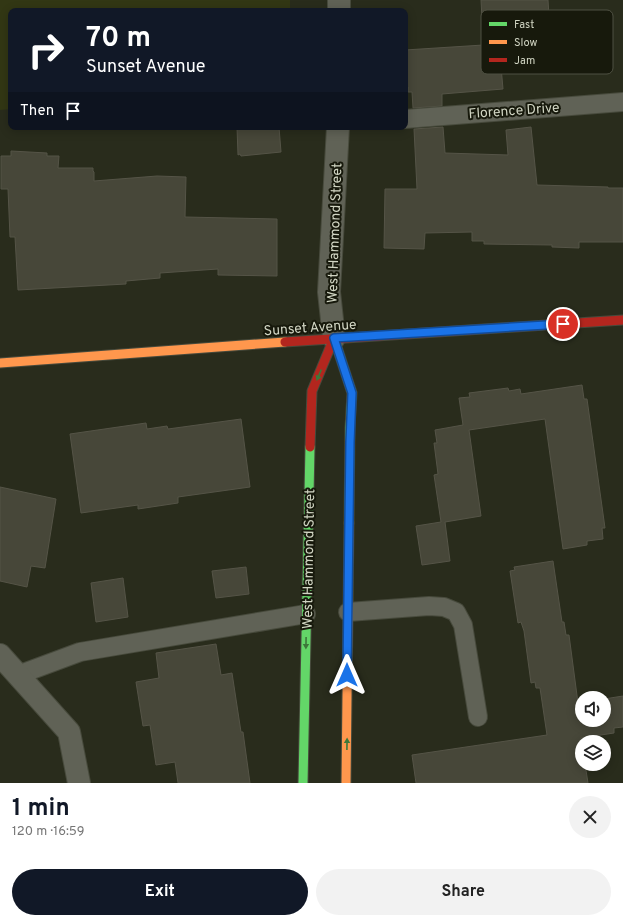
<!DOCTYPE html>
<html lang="en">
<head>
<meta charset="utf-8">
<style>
	:root { --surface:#fff; --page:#f2f2f2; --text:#222; --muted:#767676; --accent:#111827 }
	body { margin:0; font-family:Overpass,sans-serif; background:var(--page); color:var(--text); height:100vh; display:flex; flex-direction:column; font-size:15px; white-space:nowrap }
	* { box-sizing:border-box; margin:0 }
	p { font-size:13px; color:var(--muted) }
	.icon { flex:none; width:22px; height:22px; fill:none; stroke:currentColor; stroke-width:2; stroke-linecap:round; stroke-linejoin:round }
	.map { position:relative; height:783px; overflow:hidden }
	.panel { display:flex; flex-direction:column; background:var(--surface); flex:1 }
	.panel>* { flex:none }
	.guide { position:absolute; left:8px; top:8px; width:400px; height:122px; border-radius:8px; box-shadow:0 2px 10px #0003; background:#111827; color:#fff; overflow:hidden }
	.tools { position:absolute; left:575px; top:691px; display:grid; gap:8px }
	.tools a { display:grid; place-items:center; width:36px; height:36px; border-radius:50%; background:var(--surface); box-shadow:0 2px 10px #0003; font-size:20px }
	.pin { position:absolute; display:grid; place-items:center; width:34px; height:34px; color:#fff; margin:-17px; border:2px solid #fff; border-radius:50%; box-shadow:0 1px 4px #0007 }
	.me { position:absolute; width:44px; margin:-22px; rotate:0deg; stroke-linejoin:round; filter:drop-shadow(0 0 3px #0008) }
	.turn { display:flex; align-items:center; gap:14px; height:84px; padding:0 12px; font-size:18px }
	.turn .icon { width:52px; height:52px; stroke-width:2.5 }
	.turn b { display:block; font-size:28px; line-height:34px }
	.then { display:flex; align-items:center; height:38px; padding:0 12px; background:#0003; gap:8px; font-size:15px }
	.round { display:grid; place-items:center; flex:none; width:42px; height:42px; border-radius:21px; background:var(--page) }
	.headline { display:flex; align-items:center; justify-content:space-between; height:68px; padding:0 12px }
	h1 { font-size:24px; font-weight:700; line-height:30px; color:var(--accent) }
	.cta { display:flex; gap:8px; margin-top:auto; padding:8px 12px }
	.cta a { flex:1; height:46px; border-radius:24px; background:var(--accent); color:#fff; font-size:16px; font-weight:700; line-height:46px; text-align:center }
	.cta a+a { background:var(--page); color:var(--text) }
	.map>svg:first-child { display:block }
	.built { fill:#323714 }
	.building { fill:#474739; stroke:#555447 }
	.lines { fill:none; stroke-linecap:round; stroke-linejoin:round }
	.lane-casing { stroke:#474a3c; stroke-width:20 }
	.street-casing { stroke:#474a3c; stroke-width:24 }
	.fast-casing { stroke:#474a3c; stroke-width:11 }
	.slow-casing { stroke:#474a3c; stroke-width:11 }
	.jam-casing { stroke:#474a3c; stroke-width:11 }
	.lane { stroke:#606256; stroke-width:18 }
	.street { stroke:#606256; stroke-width:22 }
	.fast { stroke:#63d668; stroke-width:9 }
	.slow { stroke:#ff974d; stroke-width:9 }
	.jam { stroke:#b3261e; stroke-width:9 }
	.oneway { fill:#3d783a }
	.route-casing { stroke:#114b97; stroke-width:10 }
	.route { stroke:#1a73e8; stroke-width:7 }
	.labels { text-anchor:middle; stroke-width:4; stroke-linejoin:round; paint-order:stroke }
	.street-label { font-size:14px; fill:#d1d5c3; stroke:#17190c }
	.key { fill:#17190c; stroke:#4f5143; stroke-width:1 }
	.key-label { font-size:11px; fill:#d1d5c3 }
</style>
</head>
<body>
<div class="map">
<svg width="623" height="783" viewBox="0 0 623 783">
	<rect width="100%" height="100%" fill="#292c1c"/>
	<path class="built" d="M 0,0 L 290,0 L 290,11 L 11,11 L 11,109 L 0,110 Z"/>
	<g class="building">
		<path d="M 481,0 L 548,0 L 550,33 L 483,38 Z"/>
		<path d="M 499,44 L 503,89 L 442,94 L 442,106 L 413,108 L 412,92 L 408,92 L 408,87 L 405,88 L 405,50 Z"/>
		<path d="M 237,127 L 279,127 L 281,152 L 241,156 L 240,154 L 238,155 Z"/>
		<path d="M 443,127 L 445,153 L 508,155 L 506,130 L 531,127 L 537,185 L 608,187 L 608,188 L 623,188 L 623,242 L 579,242 L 579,248 L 552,247 L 552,245 L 484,244 L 484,241 L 472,241 L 472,232 L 425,233 L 424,249 L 384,248 L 385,189 L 417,189 L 414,129 Z"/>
		<path d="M 11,151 L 47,153 L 47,156 L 59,156 L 58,168 L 93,168 L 93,171 L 94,172 L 94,181 L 157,176 L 186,177 L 185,217 L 277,219 L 277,276 L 218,275 L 218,269 L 160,273 L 160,278 L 126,281 L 126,284 L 18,290 L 15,237 L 10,237 L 8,189 L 1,189 L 1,156 L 11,156 Z"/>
		<path d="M 582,385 L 584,399 L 587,399 L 605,528 L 602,528 L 603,539 L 587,541 L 587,545 L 563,549 L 545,419 L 469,430 L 481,516 L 445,522 L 450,561 L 422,565 L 416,526 L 441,522 L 434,475 L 438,474 L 434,443 L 437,443 L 435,430 L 463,425 L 459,398 L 470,397 L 469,393 L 508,388 L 509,391 L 520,389 L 521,394 Z"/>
		<path d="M 241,419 L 250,487 L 178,497 L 178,503 L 138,509 L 138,505 L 81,513 L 70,434 L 146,423 L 147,429 L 167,426 L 168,429 Z"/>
		<path d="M 0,487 L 56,499 L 45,568 L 31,566 L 27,587 L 0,581 Z"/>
		<path d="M 553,561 L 562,622 L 564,622 L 566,635 L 569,635 L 578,703 L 582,702 L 582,720 L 604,720 L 604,699 L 623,696 L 623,727 L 614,728 L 614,733 L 581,738 L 582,764 L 585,764 L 588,783 L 416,783 L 412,755 L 547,735 L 540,688 L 536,688 L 535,682 L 531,683 L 524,631 L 521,622 L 518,623 L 510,571 L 515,570 L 514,567 Z"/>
		<path d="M 246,567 L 249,594 L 216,598 L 212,571 Z"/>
		<path d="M 123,578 L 128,617 L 96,622 L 91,583 Z"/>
		<path d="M 216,644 L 221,675 L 232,673 L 241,732 L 243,732 L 250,783 L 178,783 L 175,762 L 156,765 L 150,725 L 143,726 L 136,682 L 159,678 L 156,653 Z"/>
	</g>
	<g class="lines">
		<defs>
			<g id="lane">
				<path d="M 405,119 L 623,102"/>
				<path d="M 348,612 L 429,606 L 444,607 L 456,612 L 463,625 L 478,717"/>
				<path d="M 18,675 L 80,652 L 306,614"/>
			</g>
			<g id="street">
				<path d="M 339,11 L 339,0"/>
				<path d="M 334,338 L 329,292 L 338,127"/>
				<path d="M 0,655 L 69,732 L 79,783"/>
			</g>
			<g id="fast">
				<path d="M 334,338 L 352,393 L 350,428 L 349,523"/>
				<path d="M 303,783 L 310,447"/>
			</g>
			<g id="slow">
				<path d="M 0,363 L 285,342"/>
				<path d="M 346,783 L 349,523"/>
			</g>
			<g id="jam">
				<path d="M 285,342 L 623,320"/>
				<path d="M 310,447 L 312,391 L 334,338"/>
			</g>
		</defs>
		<use href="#lane" class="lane-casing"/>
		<use href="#street" class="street-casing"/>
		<use href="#fast" class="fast-casing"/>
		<use href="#slow" class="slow-casing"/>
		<use href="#jam" class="jam-casing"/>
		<use href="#lane" class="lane"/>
		<use href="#street" class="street"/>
		<use href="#fast" class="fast"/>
		<use href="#slow" class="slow"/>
		<use href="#jam" class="jam"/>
	</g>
	<defs><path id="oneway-solid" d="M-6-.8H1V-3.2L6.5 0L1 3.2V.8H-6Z"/></defs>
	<g class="oneway">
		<use href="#oneway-solid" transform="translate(319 375) rotate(113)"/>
		<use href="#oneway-solid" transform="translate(306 643) rotate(91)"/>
		<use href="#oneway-solid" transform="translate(347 744) rotate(-89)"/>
	</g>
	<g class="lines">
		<defs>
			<path id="route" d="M 347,675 L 350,442 L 352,393 L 334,338 L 563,324"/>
		</defs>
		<use href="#route" class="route-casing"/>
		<use href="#route" class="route"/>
	</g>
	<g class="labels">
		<g class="street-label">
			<text transform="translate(514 110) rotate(-4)" y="5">Florence Drive</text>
			<text transform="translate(334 233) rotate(-88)" y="5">West Hammond Street</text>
			<text transform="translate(310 327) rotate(-4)" y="5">Sunset Avenue</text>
			<text transform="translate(308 559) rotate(-89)" y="5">West Hammond Street</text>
		</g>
	</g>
	<rect x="481" y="10" width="132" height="64" rx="6" class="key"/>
	<rect x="489" y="22" width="18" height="4" fill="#63d668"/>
	<rect x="489" y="40" width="18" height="4" fill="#ff974d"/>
	<rect x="489" y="58" width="18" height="4" fill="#b3261e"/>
	<g class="key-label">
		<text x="514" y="28">Fast</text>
		<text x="514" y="46">Slow</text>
		<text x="514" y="64">Jam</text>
	</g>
</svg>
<div class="tools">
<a><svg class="icon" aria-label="sound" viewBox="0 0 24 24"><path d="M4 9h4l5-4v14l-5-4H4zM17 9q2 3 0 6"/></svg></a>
<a><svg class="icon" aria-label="layers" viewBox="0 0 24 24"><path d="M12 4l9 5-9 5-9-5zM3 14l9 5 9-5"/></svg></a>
</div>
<div class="pin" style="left:563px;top:324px;background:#d93025"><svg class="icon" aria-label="arrive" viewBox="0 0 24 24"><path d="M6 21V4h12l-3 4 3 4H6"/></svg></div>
<svg class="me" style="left:347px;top:675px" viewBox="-20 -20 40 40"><path d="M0-17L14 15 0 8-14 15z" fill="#1a73e8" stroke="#fff" stroke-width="4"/></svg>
<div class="guide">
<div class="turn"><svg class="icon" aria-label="right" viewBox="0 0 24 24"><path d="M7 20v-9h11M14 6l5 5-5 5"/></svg><div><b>70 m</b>Sunset Avenue</div></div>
<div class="then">Then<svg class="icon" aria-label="arrive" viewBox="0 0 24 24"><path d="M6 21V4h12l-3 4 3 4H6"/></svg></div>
</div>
</div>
<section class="panel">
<div class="headline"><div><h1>1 min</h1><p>120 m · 16:59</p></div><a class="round"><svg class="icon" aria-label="close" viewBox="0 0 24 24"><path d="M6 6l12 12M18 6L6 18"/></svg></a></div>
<div class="cta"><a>Exit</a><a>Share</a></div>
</section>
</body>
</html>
